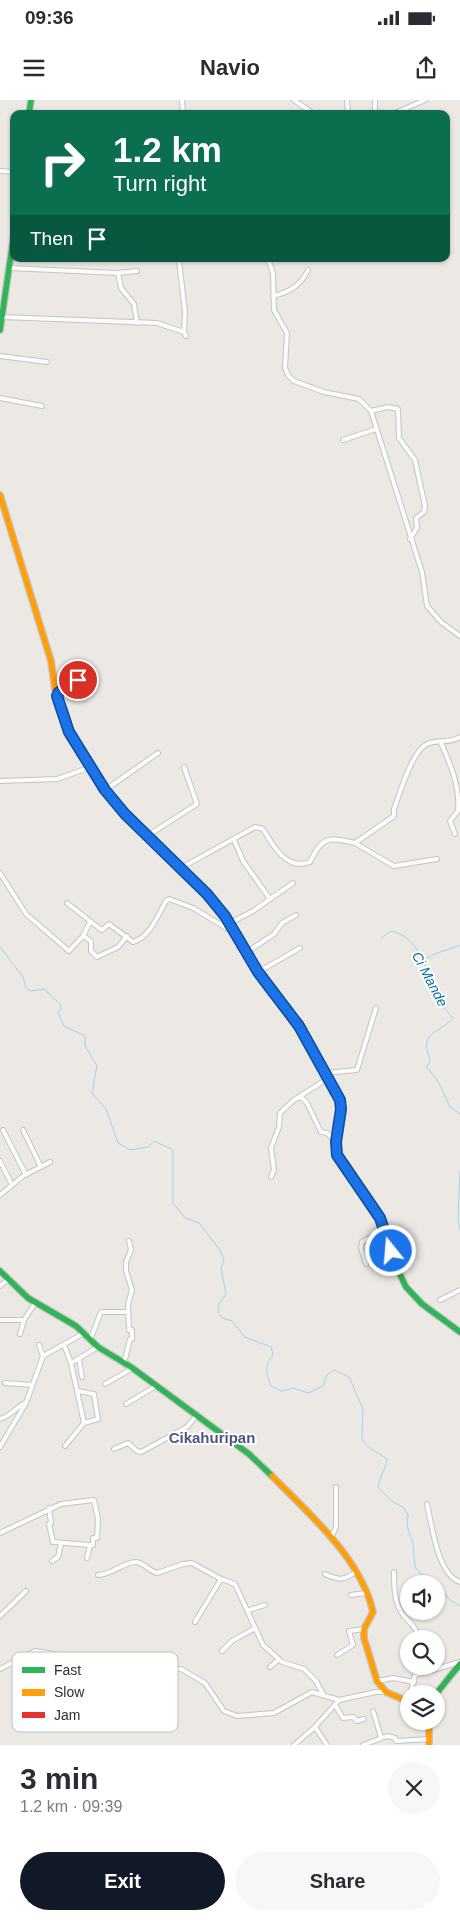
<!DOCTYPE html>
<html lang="en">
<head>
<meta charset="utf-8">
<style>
	:root { --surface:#fff; --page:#f7f7f7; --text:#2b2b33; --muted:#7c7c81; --accent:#111827 }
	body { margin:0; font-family:Arial,sans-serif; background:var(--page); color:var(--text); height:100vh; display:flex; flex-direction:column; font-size:19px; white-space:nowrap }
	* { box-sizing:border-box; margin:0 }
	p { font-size:16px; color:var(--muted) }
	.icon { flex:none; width:28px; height:28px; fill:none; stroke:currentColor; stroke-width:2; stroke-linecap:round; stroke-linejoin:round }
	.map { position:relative; height:1645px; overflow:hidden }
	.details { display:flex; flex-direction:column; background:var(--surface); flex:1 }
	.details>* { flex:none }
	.banner { position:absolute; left:10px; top:10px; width:440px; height:152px; border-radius:10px; box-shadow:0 1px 4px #0004; background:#0b6e4f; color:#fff; overflow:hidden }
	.controls { position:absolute; left:400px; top:1475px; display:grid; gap:10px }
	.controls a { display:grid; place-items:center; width:45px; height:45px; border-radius:50%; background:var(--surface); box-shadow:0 1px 4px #0004; font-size:25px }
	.pin { position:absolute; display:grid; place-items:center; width:42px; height:42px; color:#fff; margin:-21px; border:2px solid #fff; border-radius:50%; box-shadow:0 1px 5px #0007 }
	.me { position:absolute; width:55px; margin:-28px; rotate:343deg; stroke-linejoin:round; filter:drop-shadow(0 0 4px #0008) }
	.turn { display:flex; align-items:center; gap:18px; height:105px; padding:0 20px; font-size:22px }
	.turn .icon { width:65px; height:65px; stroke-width:2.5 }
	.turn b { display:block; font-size:35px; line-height:42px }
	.then { display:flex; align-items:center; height:48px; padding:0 20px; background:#0003; gap:10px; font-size:19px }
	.round { display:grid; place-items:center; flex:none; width:52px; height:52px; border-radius:26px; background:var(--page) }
	.overview { display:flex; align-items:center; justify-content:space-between; height:85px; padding:0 20px }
	h1 { font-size:30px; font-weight:700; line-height:38px }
	.primary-button { display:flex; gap:10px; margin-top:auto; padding:10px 20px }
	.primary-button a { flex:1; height:58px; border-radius:30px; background:var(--accent); color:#fff; font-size:20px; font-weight:700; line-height:58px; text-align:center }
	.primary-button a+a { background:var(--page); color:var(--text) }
	.status { display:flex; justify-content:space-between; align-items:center; height:35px; padding:0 25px; background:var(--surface); direction:ltr }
	.status svg { height:14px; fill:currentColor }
	header { display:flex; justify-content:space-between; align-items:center; height:65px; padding:0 20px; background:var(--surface); font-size:22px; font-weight:700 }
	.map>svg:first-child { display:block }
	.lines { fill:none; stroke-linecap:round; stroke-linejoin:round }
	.stream { stroke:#99d6ec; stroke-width:1 }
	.street-casing { stroke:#c5c4c5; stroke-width:6 }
	.fast-casing { stroke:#c5c4c5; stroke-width:8 }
	.slow-casing { stroke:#c5c4c5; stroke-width:8 }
	.jam-casing { stroke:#c5c4c5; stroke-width:8 }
	.street { stroke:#fcfcfb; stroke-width:4 }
	.fast { stroke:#30b455; stroke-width:5.5 }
	.slow { stroke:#ff9f0a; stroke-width:5.5 }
	.jam { stroke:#e5322d; stroke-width:5.5 }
	.route-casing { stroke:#114b97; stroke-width:12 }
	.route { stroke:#1a73e8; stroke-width:9 }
	.labels { text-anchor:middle; stroke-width:4; stroke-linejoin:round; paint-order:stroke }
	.water-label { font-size:14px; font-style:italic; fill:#0d6fa3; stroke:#fff }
	.quarter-label { font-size:15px; font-weight:bold; fill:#4d5680; stroke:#fff }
	.key { fill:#fff; stroke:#c0c0c0; stroke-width:1 }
	.key-label { font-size:14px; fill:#2e2e2e }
</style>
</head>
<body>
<div class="status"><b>09:36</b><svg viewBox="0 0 49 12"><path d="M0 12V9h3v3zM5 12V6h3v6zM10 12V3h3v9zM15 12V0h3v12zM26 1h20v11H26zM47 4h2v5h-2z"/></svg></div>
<header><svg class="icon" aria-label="menu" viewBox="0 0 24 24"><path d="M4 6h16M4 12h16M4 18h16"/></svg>Navio<svg class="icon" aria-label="share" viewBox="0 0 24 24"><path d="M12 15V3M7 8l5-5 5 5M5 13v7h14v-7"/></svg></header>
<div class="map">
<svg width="460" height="1645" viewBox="0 0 460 1645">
	<rect width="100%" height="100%" fill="#ece8e4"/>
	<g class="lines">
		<g class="stream">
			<path d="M 381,838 L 391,831 C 422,838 428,875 438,899 C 441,906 448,912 453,918 C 441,933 418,931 430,959 L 427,967 L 439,983 L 450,1007 L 460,1014"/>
			<path d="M 0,847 L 23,877 L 26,888 L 31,891 L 44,889 L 60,904 L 61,909 L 58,913 L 64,926 L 85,936 L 85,946 L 97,966 L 92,993 L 106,1009 L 118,1043 L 130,1050 L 148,1047 L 154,1041 L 173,1050 L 173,1103 L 185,1118 L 199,1123 L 220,1150 L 224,1161 L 221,1168 L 226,1194 L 219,1204 L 218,1213 L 222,1218 L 232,1221 L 245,1237 L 271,1247 L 273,1255 C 264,1266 266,1273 271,1286 L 281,1291 L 293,1288 L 308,1293 L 323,1286 L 327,1275 L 334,1270 L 349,1277 L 363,1309 L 362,1340 C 369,1350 378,1352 387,1359 C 386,1369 380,1376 378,1387 L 393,1402 L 403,1407 L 408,1415 L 407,1426 L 413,1444 L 415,1467 L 421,1474 L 433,1480 L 450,1500 L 460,1506"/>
			<path d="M 425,860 C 432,853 449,850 460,845"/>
			<path d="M 460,1071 L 458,1119 L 460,1130"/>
		</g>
		<defs>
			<g id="street">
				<path d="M 182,0 L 183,14"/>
				<path d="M 294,0 L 314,14"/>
				<path d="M 347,0 L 348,14"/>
				<path d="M 375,14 L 375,0"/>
				<path d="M 393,14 L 425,0"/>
				<path d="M 0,71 L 14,72"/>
				<path d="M 268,159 L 273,173 L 274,210 L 287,233 L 285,268 L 288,275 L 294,281 L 324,292 L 359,299 L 371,311 L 422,472 L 427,506 L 441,522 L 460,536"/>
				<path d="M 179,161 L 185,212 L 184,232"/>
				<path d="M 9,168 L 118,173 L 137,171"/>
				<path d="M 118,173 L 121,188 L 134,204 L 137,223"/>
				<path d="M 273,196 C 290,192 301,185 308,170"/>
				<path d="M 2,217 L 157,223 L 184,232 L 186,236"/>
				<path d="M 0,256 L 47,262"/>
				<path d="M 0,298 L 42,306"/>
				<path d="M 371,311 L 388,307 L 398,309 L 399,338 L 415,360 L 425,406 L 424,412 L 416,418 L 417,428 L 410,439"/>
				<path d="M 343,340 L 376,329"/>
				<path d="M 57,596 L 59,592 L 89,574"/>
				<path d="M 441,643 C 451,665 460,687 458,711 L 450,721 L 455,734"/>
				<path d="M 0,681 L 57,679 L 91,667"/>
				<path d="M 105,690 L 158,653"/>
				<path d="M 147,736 L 197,704 L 184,667"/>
				<path d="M 234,740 L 243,761 L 270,799"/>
				<path d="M 355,743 L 394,766 L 437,759"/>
				<path d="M 181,768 L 255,727 L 263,729 C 273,746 287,771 310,762 C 322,736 328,737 355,743 L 394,716 L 394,709 C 400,693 412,651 427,644 C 438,639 449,644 460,637"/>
				<path d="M 0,773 L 26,814 L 69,851 L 83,836 L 90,822"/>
				<path d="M 67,803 L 99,828 L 102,830 L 109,824 L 133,842 C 150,837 158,815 166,801 L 169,799 L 193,808 L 233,832"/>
				<path d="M 230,823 L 253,811 L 293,783"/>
				<path d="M 83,836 L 91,841 L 91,851 L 97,857 L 118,847 L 127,836"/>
				<path d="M 247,852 L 274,834 L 282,823 L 296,815"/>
				<path d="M 258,872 L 300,848"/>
				<path d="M 324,973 L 357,970 L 376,908"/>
				<path d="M 298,998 L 302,998 L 307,1003 L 321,1032 L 327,1033 L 336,1042"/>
				<path d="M 3,1030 L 26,1075"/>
				<path d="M 23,1030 L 41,1067"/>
				<path d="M 0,1061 L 12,1085"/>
				<path d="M 271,1077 L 274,1070 L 271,1048 L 279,1027 L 280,1013 L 294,1000 L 327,979"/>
				<path d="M 0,1095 L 23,1076 L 50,1062"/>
				<path d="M 366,1164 L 361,1148 L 362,1142 L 385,1130"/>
				<path d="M 0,1186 L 9,1179"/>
				<path d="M 440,1200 L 460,1190"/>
				<path d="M 0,1220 L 24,1220"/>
				<path d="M 20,1234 L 24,1220 L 35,1203"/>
				<path d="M 90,1240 L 101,1212 L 128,1212"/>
				<path d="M 39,1245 L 43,1256"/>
				<path d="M 64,1245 L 71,1263"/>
				<path d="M 79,1259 L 82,1277"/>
				<path d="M 124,1263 L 130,1239 L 132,1239 L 132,1230 L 129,1230 L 128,1204 L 132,1190 L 126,1171 L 126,1162 L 131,1150 L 129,1141"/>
				<path d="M 5,1283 L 32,1285"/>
				<path d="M 105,1284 L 133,1268"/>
				<path d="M 78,1291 L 94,1294 L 98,1319 L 84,1323 L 71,1263 L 98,1247"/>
				<path d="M 126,1304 L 156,1286"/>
				<path d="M 0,1319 C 13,1315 18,1305 26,1303"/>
				<path d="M 65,1346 L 84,1323"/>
				<path d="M 0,1347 L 26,1303 L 43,1256 L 84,1233"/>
				<path d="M 114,1349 L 128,1343 L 137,1351 L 141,1352 L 187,1327 L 196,1316"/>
				<path d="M 427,1404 C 432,1425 437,1474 460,1482"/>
				<path d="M 49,1408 L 51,1423 L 49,1424 L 53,1442 L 90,1445"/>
				<path d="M 0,1433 L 61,1404 L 94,1400 L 98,1419 L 97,1438 L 93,1438 L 93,1445 L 90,1445 L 87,1458"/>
				<path d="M 332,1436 L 336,1427 L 336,1387"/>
				<path d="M 52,1461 L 58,1457 L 61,1444"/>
				<path d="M 394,1472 C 394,1488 394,1504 404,1516 C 412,1524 416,1528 420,1539"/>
				<path d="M 325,1474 C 338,1480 344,1481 355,1472"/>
				<path d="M 98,1475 C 112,1475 123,1462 136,1462 C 143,1462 149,1471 157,1473 L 183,1464 L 192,1463 L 221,1479 L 235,1484 L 263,1545 L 282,1562 L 304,1569 L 316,1581 L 324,1596"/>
				<path d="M 351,1495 L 366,1493"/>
				<path d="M 249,1510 L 265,1505"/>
				<path d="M 0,1516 L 26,1491"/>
				<path d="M 195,1522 L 221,1479"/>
				<path d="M 222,1551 L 232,1541 L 255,1528"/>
				<path d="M 337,1555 L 353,1545 L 349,1531 L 364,1529"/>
				<path d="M 431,1566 L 433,1570 L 460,1562"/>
				<path d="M 270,1567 L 279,1559"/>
				<path d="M 0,1569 L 35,1551 L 105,1562 L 132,1575 L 157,1568 L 181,1569 L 205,1583 L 224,1611 L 237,1616 L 274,1613 L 312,1592 L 339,1600 L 376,1592 L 386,1592"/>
				<path d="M 377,1581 L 393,1578 L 414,1582"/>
				<path d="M 410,1594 L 415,1575 L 433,1570"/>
				<path d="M 335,1605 L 343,1618 L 353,1617 L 357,1621 L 364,1619"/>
				<path d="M 373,1611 L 381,1637"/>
				<path d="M 315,1627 L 327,1645"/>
				<path d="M 294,1645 L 315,1627 L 339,1600"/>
				<path d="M 363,1645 L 387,1636 L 395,1638 L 396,1641 L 430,1639"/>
			</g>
			<g id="fast">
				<path d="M 29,14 L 31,0"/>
				<path d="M 0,230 L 14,134"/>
				<path d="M 317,958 L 340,1000 L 341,1009 L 336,1042 L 340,1061 L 380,1118 L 396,1166 L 406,1187 L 422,1204 L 460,1232"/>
				<path d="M 0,1171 L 28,1198 L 76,1226 L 98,1247 L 131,1267 L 249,1354 L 272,1376"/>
				<path d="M 436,1594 L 460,1564"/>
			</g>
			<g id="slow">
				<path d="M 0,395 L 51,561 L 55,590 L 74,641 L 104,685"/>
				<path d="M 272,1376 C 309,1414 361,1458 373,1512 L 364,1529 L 364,1538 L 377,1581 L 386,1592 L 409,1602"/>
				<path d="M 429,1621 L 429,1645"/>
			</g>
			<path id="jam" d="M 104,685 C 132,727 172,757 206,793 C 228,817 240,846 259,873 C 279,902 299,926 317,958"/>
		</defs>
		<use href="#street" class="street-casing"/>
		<use href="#fast" class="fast-casing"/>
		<use href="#slow" class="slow-casing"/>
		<use href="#jam" class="jam-casing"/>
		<use href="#street" class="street"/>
		<use href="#fast" class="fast"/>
		<use href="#slow" class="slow"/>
		<use href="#jam" class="jam"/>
	</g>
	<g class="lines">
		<defs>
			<path id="route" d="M 78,580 L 59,592 L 57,596 L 69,632 L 105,690 L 125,714 L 207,794 L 225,816 L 258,872 L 299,926 L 340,1000 L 341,1009 L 336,1042 L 337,1055 L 380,1118 L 391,1151"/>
		</defs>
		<use href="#route" class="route-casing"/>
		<use href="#route" class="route"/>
	</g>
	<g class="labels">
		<g class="water-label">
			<text transform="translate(430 879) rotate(62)" y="5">Ci Mande</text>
		</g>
		<g class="quarter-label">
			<text x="212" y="1343">Cikahuripan</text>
		</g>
	</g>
	<rect x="12" y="1552" width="166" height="80" rx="8" class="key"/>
	<rect x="22" y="1567" width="23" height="6" fill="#30b455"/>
	<rect x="22" y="1589" width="23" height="7" fill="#ff9f0a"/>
	<rect x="22" y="1612" width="23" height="6" fill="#e5322d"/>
	<g class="key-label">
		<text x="54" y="1575">Fast</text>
		<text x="54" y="1597">Slow</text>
		<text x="54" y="1620">Jam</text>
	</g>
</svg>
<div class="controls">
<a><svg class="icon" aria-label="sound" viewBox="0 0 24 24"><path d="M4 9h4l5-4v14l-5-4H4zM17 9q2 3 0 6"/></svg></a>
<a><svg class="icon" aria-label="search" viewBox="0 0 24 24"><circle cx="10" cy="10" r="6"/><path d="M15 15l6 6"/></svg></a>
<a><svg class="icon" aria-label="layers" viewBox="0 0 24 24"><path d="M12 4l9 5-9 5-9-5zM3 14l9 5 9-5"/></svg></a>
</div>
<div class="pin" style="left:78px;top:580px;background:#d93025"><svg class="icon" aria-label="arrive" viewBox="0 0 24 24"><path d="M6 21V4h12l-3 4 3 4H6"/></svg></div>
<svg class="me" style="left:391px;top:1151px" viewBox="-20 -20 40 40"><circle r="17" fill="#1a73e8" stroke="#fff" stroke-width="3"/><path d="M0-11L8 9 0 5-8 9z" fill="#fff"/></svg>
<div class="banner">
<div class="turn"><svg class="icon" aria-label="right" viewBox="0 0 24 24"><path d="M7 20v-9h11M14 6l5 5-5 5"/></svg><div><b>1.2 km</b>Turn right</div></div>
<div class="then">Then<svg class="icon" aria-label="arrive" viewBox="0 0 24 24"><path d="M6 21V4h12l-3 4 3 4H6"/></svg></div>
</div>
</div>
<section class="details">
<div class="overview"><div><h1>3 min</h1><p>1.2 km · 09:39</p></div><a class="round"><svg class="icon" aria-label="close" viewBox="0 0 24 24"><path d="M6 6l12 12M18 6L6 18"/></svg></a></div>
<div class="primary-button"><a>Exit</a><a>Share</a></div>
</section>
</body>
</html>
